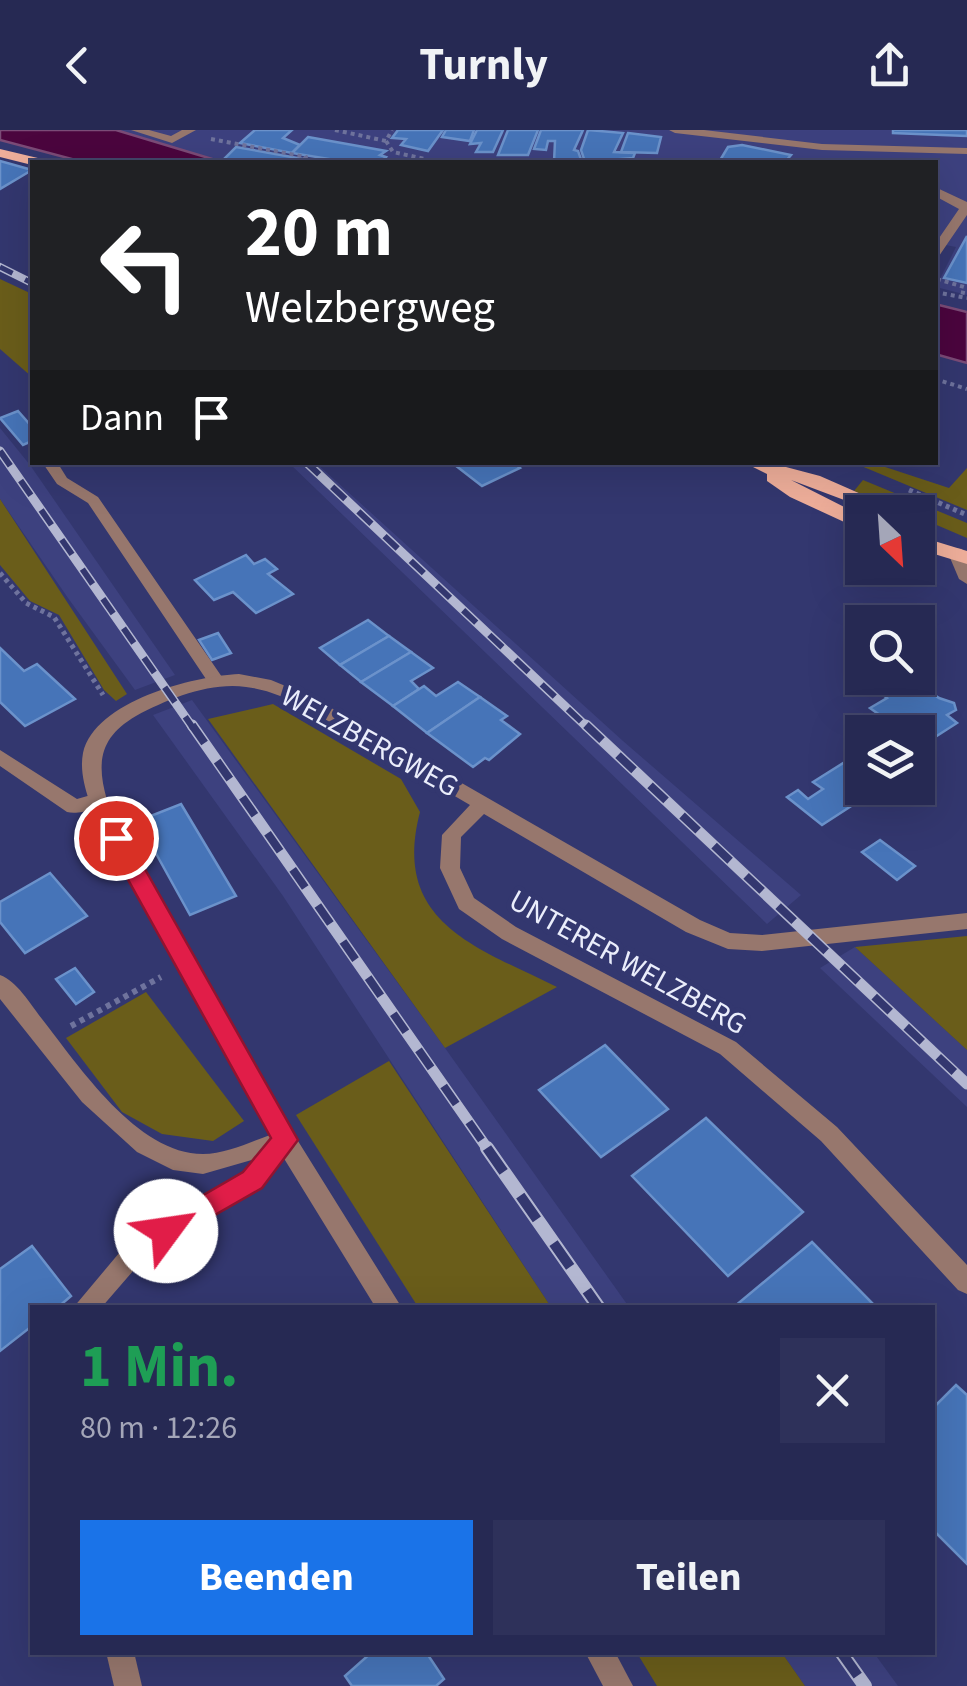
<!DOCTYPE html>
<html lang="de">
<head>
<meta charset="utf-8">
<style>
	:root { --surface:#262953; --page:#2e315a; --text:#f1f3f6; --muted:#a4a6b8; --line:#42456a; --accent:#1a73e8 }
	body { margin:0; font-family:"Source Sans 3",sans-serif; background:var(--page); color:var(--text); height:100vh; display:flex; flex-direction:column; font-size:38px; white-space:nowrap }
	* { box-sizing:border-box; margin:0 }
	p { font-size:32px; color:var(--muted) }
	.icon { flex:none; width:55px; height:55px; fill:none; stroke:currentColor; stroke-width:2; stroke-linecap:round; stroke-linejoin:round }
	.map { position:relative; flex:1; overflow:hidden }
	.side { position:absolute; left:30px; top:1175px; width:905px; height:350px; display:flex; flex-direction:column; background:var(--surface); border-radius:0px; box-shadow:0 10px 40px #0002,0 0 0 2px var(--line) }
	.side>* { flex:none }
	.banner { position:absolute; left:30px; top:30px; width:908px; height:305px; border-radius:0px; box-shadow:0 10px 40px #0002,0 0 0 2px var(--line); background:#202124; color:#fff; overflow:hidden }
	.needle { width:65px; rotate:155deg }
	.buttons { position:absolute; left:845px; top:365px; display:grid; gap:20px }
	.buttons a { display:grid; place-items:center; width:90px; height:90px; border-radius:0px; background:var(--surface); box-shadow:0 10px 40px #0002,0 0 0 2px var(--line); font-size:50px }
	.pin { position:absolute; display:grid; place-items:center; width:85px; height:85px; color:#fff; margin:-42px; border:5px solid #fff; border-radius:50%; box-shadow:0 2px 10px #0007 }
	.me { position:absolute; width:110px; margin:-55px; rotate:59deg; stroke-linejoin:round; filter:drop-shadow(0 0 8px #0008) }
	.turn { display:flex; align-items:center; gap:35px; height:210px; padding:0 50px; font-size:45px }
	.turn .icon { width:130px; height:130px; stroke-width:2.5 }
	.turn b { display:block; font-size:70px; line-height:85px }
	.then { display:flex; align-items:center; height:95px; padding:0 50px; background:#0003; gap:20px; font-size:38px }
	.round { display:grid; place-items:center; flex:none; width:105px; height:105px; border-radius:0px; background:var(--page) }
	.overview { display:flex; align-items:center; justify-content:space-between; height:170px; padding:0 50px }
	h1 { font-size:60px; font-weight:700; line-height:75px; color:#1e9e55 }
	.primary-button { display:flex; gap:20px; margin-top:auto; padding:20px 50px }
	.primary-button a { flex:1; height:115px; border-radius:0px; background:var(--accent); color:#fff; font-size:40px; font-weight:700; line-height:115px; text-align:center }
	.primary-button a+a { background:var(--page); color:var(--text) }
	header { display:flex; justify-content:space-between; align-items:center; height:130px; padding:0 50px; background:var(--surface); font-size:45px; font-weight:700 }
	.map>svg:first-child { display:block }
	.built { fill:#3d417f }
	.green { fill:#6a5d1a }
	.water { fill:#4b053e; stroke:#7b4b77; stroke-width:2.5 }
	.building { fill:#4674b8; stroke:#6b92cb; stroke-width:2.5 }
	.lines { fill:none; stroke-linecap:round; stroke-linejoin:round }
	.path-far2 { stroke:#6f739d; stroke-width:4; stroke-dasharray:4 4; stroke-linecap:butt }
	.path-far1 { stroke:#6f739d; stroke-width:5; stroke-dasharray:4 4; stroke-linecap:butt }
	.path { stroke:#6f739d; stroke-width:6; stroke-dasharray:5 5; stroke-linecap:butt }
	.lane { fill:#97776d; fill-rule:evenodd }
	.street { fill:#97776d; fill-rule:evenodd }
	.primary { fill:#eeae9a; fill-rule:evenodd }
	.rail-far3-casing { stroke:#b3b7d1; stroke-width:8 }
	.rail-far2-casing { stroke:#b3b7d1; stroke-width:9 }
	.rail-far1-casing { stroke:#b3b7d1; stroke-width:11 }
	.rail-casing { stroke:#b3b7d1; stroke-width:14 }
	.rail-far3 { stroke:#33376f; stroke-width:5; stroke-dasharray:14; stroke-linecap:butt }
	.rail-far2 { stroke:#33376f; stroke-width:6; stroke-dasharray:18; stroke-linecap:butt }
	.rail-far1 { stroke:#33376f; stroke-width:8; stroke-dasharray:22; stroke-linecap:butt }
	.rail { stroke:#33376f; stroke-width:10; stroke-dasharray:29; stroke-linecap:butt }
	.route { fill:#e11d48; stroke:#92132f; stroke-width:2.5 }
	.labels { text-anchor:middle; stroke-width:10; stroke-linejoin:round; paint-order:stroke }
	.street-label { font-size:30px; fill:#eaedfb; stroke:#33376f }
</style>
</head>
<body>
<header><svg class="icon" aria-label="back" viewBox="0 0 24 24"><path d="M15 5l-7 7 7 7"/></svg>Turnly<svg class="icon" aria-label="share" viewBox="0 0 24 24"><path d="M12 15V3M7 8l5-5 5 5M5 13v7h14v-7"/></svg></header>
<div class="map">
<svg width="967" height="1556" viewBox="0 0 967 1556">
	<rect width="100%" height="100%" fill="#33376f"/>
	<g class="built">
		<path d="M 116,0 L 967,0 L 967,165 L 936,157 L 956,117 L 935,113 L 935,32 L 222,32 Z"/>
		<path d="M 0,298 L 30,335 L 175,545 L 135,560 L 68,468 L 0,369 Z"/>
		<path d="M 289,333 L 316,333 L 623,611 L 801,765 L 767,794 Z"/>
		<path d="M 192,570 L 445,918 L 629,1177 L 551,1177 L 283,766 L 153,585 Z"/>
		<path d="M 855,817 L 967,920 L 967,977 L 820,838 Z"/>
		<path d="M 782,1523 L 874,1523 L 898,1556 L 805,1556 Z"/>
	</g>
	<g class="green">
		<path d="M 0,149 L 32,164 L 32,247 L 0,219 Z"/>
		<path d="M 854,333 L 873,333 L 949,358 L 967,338 L 967,380 Z"/>
		<path d="M 863,350 L 967,393 L 967,408 L 918,387 L 918,382 L 906,382 L 854,361 Z"/>
		<path d="M 0,369 L 127,564 L 116,571 L 104,560 L 59,485 L 30,471 L 0,435 Z"/>
		<path d="M 273,574 L 401,649 L 420,682 C 391,792 476,817 557,857 L 445,918 L 208,589 Z"/>
		<path d="M 967,806 L 967,920 L 855,817 Z"/>
		<path d="M 146,862 L 244,991 L 213,1011 L 162,1004 L 122,982 L 66,908 Z"/>
		<path d="M 389,931 L 551,1177 L 418,1177 L 296,985 Z"/>
		<path d="M 637,1523 L 782,1523 L 805,1556 L 657,1556 Z"/>
	</g>
	<g class="water">
		<path d="M 0,0 L 116,0 L 222,32 L 83,32 L 0,10 Z"/>
		<path d="M 935,174 L 967,182 L 967,233 L 935,224 Z"/>
	</g>
	<g class="building">
		<path d="M 255,0 L 292,0 L 283,8 L 300,15 L 292,23 L 240,13 Z"/>
		<path d="M 398,0 L 443,0 L 428,21 L 401,15 L 406,9 L 392,8 Z"/>
		<path d="M 446,0 L 474,0 L 470,11 L 442,7 Z"/>
		<path d="M 477,0 L 503,0 L 493,22 L 476,22 L 481,13 L 470,14 Z"/>
		<path d="M 508,0 L 538,0 L 528,25 L 498,25 Z"/>
		<path d="M 541,0 L 583,0 L 574,20 L 578,21 L 582,32 L 554,32 L 555,11 L 548,11 L 546,20 L 534,19 Z"/>
		<path d="M 588,0 L 623,3 L 614,22 L 635,23 L 633,28 L 585,32 L 581,20 Z"/>
		<path d="M 893,0 L 967,0 L 967,6 L 893,3 Z"/>
		<path d="M 628,3 L 661,7 L 657,23 L 621,22 Z"/>
		<path d="M 308,7 L 386,21 L 380,25 L 386,27 L 381,32 L 347,32 L 292,23 Z"/>
		<path d="M 742,15 L 791,25 L 785,32 L 719,32 L 728,17 Z"/>
		<path d="M 236,17 L 303,29 L 299,32 L 222,31 Z"/>
		<path d="M 0,31 L 32,40 L 0,59 Z"/>
		<path d="M 967,106 L 967,153 L 944,148 Z"/>
		<path d="M 18,281 L 32,297 L 32,311 L 23,315 L 0,288 Z"/>
		<path d="M 451,332 L 513,332 L 520,338 L 482,356 Z"/>
		<path d="M 246,425 L 254,434 L 265,429 L 277,439 L 268,444 L 293,464 L 256,483 L 233,462 L 214,470 L 195,450 Z"/>
		<path d="M 368,490 L 389,506 L 340,535 L 320,518 Z"/>
		<path d="M 218,503 L 231,523 L 212,530 L 199,510 Z"/>
		<path d="M 389,506 L 411,522 L 361,552 L 340,535 Z"/>
		<path d="M 0,518 L 24,541 L 37,534 L 75,569 L 25,596 L 0,572 Z"/>
		<path d="M 411,522 L 433,538 L 411,551 L 419,559 L 393,576 L 361,552 Z"/>
		<path d="M 890,548 L 903,557 L 913,550 L 939,568 L 954,573 L 956,580 L 947,585 L 957,593 L 918,618 L 918,602 L 896,602 L 901,600 L 870,578 L 887,568 L 874,558 Z"/>
		<path d="M 458,552 L 480,567 L 427,603 L 393,576 L 424,556 L 436,566 Z"/>
		<path d="M 480,567 L 507,586 L 501,590 L 520,604 L 489,630 L 485,628 L 473,637 L 427,603 Z"/>
		<path d="M 848,630 L 862,641 L 862,658 L 879,658 L 822,695 L 787,667 L 798,660 L 808,669 L 823,659 L 813,652 Z"/>
		<path d="M 181,674 L 236,766 L 190,785 L 138,691 Z"/>
		<path d="M 880,710 L 915,736 L 897,750 L 862,722 Z"/>
		<path d="M 50,743 L 87,786 L 25,823 L 0,792 L 0,772 Z"/>
		<path d="M 75,838 L 94,862 L 76,874 L 56,849 Z"/>
		<path d="M 605,915 L 668,979 L 601,1027 L 539,960 Z"/>
		<path d="M 706,988 L 803,1082 L 728,1146 L 632,1046 Z"/>
		<path d="M 812,1112 L 877,1178 L 735,1176 Z"/>
		<path d="M 32,1116 L 71,1166 L 57,1178 L 32,1178 L 32,1196 L 0,1221 L 0,1139 Z"/>
		<path d="M 956,1255 L 967,1265 L 967,1434 L 932,1399 L 932,1279 Z"/>
		<path d="M 372,1522 L 426,1522 L 444,1549 L 436,1556 L 352,1556 L 345,1546 Z"/>
	</g>
	<g class="lines">
		<g class="path-far2">
			<path d="M 335,0 L 386,11 L 392,0"/>
			<path d="M 211,9 L 306,27 L 302,32"/>
			<path d="M 386,11 L 393,22 L 425,29 L 422,32"/>
			<path d="M 937,149 L 964,157 L 962,167"/>
			<path d="M 935,162 L 967,168"/>
			<path d="M 935,249 L 967,259"/>
		</g>
		<g class="path-far1">
			<path d="M 909,360 L 967,385"/>
			<path d="M 0,443 L 26,473 L 54,487 L 103,565"/>
		</g>
		<path class="path" d="M 71,896 L 161,847"/>
		<g class="lane">
			<path d="M 131,0 L 149,0 L 171,6 L 182,0 L 196,0 L 172,13 Z"/>
			<path d="M 42,332 L 57,332 L 67,348 L 98,367 L 222,547 L 225,551 L 222,555 L 210,555 L 88,373 L 57,354 Z"/>
			<path d="M 956,418 L 962,419 L 967,430 L 967,454 L 959,449 L 948,423 Z"/>
			<path d="M 0,620 L 77,669 L 98,663 L 107,670 C 101,679 78,685 67,682 L 0,636 Z"/>
			<path d="M 285,1000 L 293,1003 L 296,1010 L 261,1057 L 146,1126 L 101,1178 L 73,1178 L 130,1110 L 245,1043 L 277,1003 Z"/>
			<path d="M 106,1522 L 134,1522 L 142,1556 L 114,1556 Z"/>
		</g>
		<g class="street">
			<path d="M 669,0 L 704,0 L 822,14 L 967,18 L 967,24 L 822,20 L 675,3 Z"/>
			<path d="M 935,57 L 967,72 L 967,85 L 939,126 L 935,127 L 935,114 L 959,79 L 935,66 Z"/>
			<path d="M 239,544 L 271,550 L 312,567 L 700,790 L 730,803 L 762,805 L 967,783 L 967,799 L 762,821 L 728,819 L 686,802 L 484,684 L 461,707 L 460,738 L 474,768 L 516,797 L 736,912 L 837,997 L 967,1135 L 967,1164 L 958,1160 L 821,1011 L 720,924 L 502,809 L 459,779 L 440,738 L 442,705 L 470,675 C 430,652 390,628 350,605 C 318,586 284,561 246,557 C 209,552 168,569 136,586 C 100,607 96,632 107,670 L 293,1003 L 402,1178 L 376,1178 L 280,1022 L 203,1044 L 173,1040 L 137,1022 L 82,972 L 0,869 L 0,845 C 17,851 31,875 42,889 C 79,936 137,1024 203,1024 C 226,1024 250,1012 270,1005 L 89,670 C 84,655 80,639 83,623 C 95,571 193,546 239,544 Z"/>
			<path d="M 585,1522 L 615,1522 L 633,1556 L 603,1556 Z"/>
		</g>
		<g class="primary">
			<path d="M 0,19 L 42,29 L 44,32 L 32,35 L 0,27 Z"/>
			<path d="M 767,332 L 820,346 L 902,382 L 876,382 L 791,350 L 862,386 L 862,399 L 855,397 L 790,367 L 767,351 L 767,344 L 753,337 Z"/>
			<path d="M 918,406 L 967,421 L 967,434 L 918,419 Z"/>
		</g>
		<defs>
			<path id="rail-far3" d="M 0,137 L 32,153"/>
			<g id="rail-far2">
				<path d="M 0,321 L 193,598"/>
				<path d="M 306,332 L 588,598"/>
			</g>
			<g id="rail-far1">
				<path d="M 192,595 L 489,1021"/>
				<path d="M 586,595 L 967,954"/>
			</g>
			<g id="rail">
				<path d="M 487,1018 L 599,1178"/>
				<path d="M 841,1522 L 865,1556"/>
			</g>
		</defs>
		<use href="#rail-far3" class="rail-far3-casing"/>
		<use href="#rail-far2" class="rail-far2-casing"/>
		<use href="#rail-far1" class="rail-far1-casing"/>
		<use href="#rail" class="rail-casing"/>
		<use href="#rail-far3" class="rail-far3"/>
		<use href="#rail-far2" class="rail-far2"/>
		<use href="#rail-far1" class="rail-far1"/>
		<use href="#rail" class="rail"/>
	</g>
	<path class="route" d="M 116,700 L 124,702 L 298,1010 L 262,1058 L 166,1113 L 157,1110 L 153,1101 L 157,1092 L 243,1042 L 271,1008 L 105,708 Z"/>
	<g class="labels">
		<g class="street-label">
			<text transform="translate(370 611) rotate(29)" y="10">WELZBERGWEG</text>
			<text transform="translate(628 832) rotate(29)" y="10">UNTERER WELZBERG</text>
		</g>
	</g>
</svg>
<div class="buttons">
<a><svg class="needle" viewBox="-14 -14 28 28"><path d="M0-13l5 13h-10z" fill="#e53935"/><path d="M0 13l5-13h-10z" fill="#a4a6b8"/></svg></a>
<a><svg class="icon" aria-label="search" viewBox="0 0 24 24"><circle cx="10" cy="10" r="6"/><path d="M15 15l6 6"/></svg></a>
<a><svg class="icon" aria-label="layers" viewBox="0 0 24 24"><path d="M12 4l9 5-9 5-9-5zM3 14l9 5 9-5"/></svg></a>
</div>
<div class="pin" style="left:116px;top:708px;background:#d93025"><svg class="icon" aria-label="arrive" viewBox="0 0 24 24"><path d="M6 21V4h12l-3 4 3 4H6"/></svg></div>
<svg class="me" style="left:166px;top:1101px" viewBox="-20 -20 40 40"><circle r="19" fill="#fff"/><path d="M0-13L10 11 0 6-10 11z" fill="#e11d48"/></svg>
<div class="banner">
<div class="turn"><svg class="icon" aria-label="left" viewBox="0 0 24 24"><path d="M17 20v-9H6M10 6l-5 5 5 5"/></svg><div><b>20 m</b>Welzbergweg</div></div>
<div class="then">Dann<svg class="icon" aria-label="arrive" viewBox="0 0 24 24"><path d="M6 21V4h12l-3 4 3 4H6"/></svg></div>
</div>
<section class="side">
<div class="overview"><div><h1>1 Min.</h1><p>80 m · 12:26</p></div><a class="round"><svg class="icon" aria-label="close" viewBox="0 0 24 24"><path d="M6 6l12 12M18 6L6 18"/></svg></a></div>
<div class="primary-button"><a>Beenden</a><a>Teilen</a></div>
</section>
</div>
</body>
</html>
